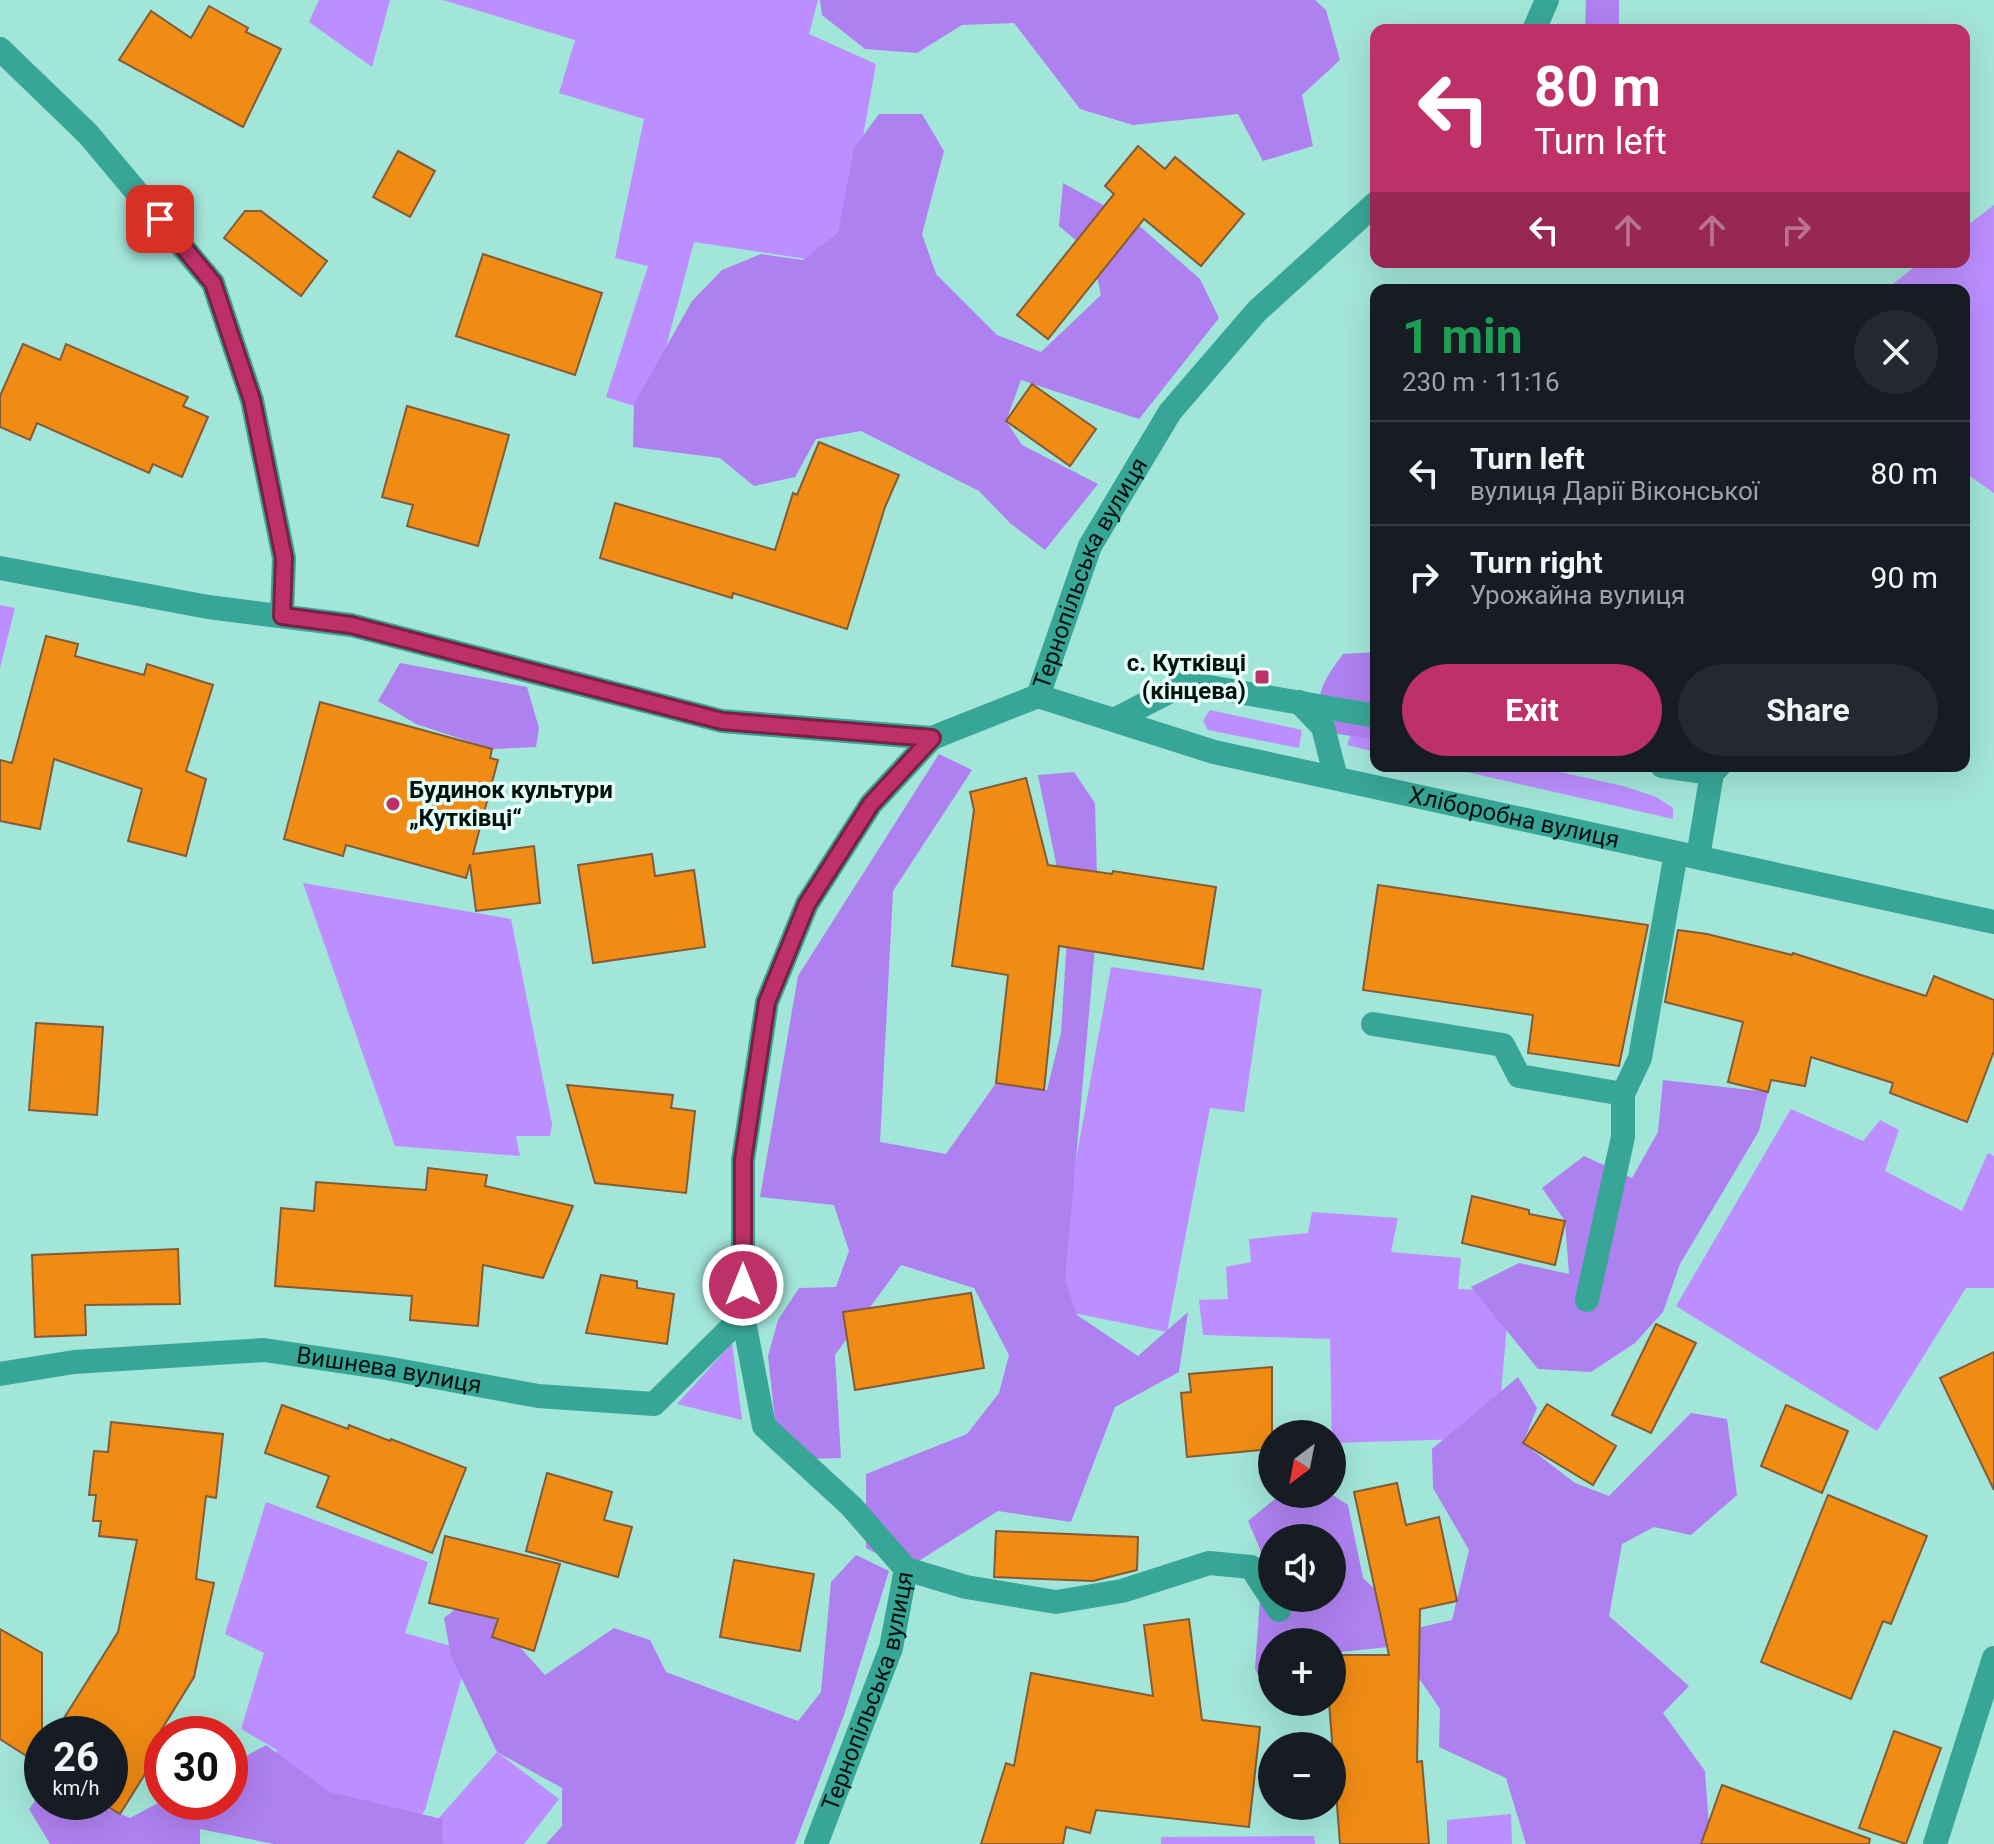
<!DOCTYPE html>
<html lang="en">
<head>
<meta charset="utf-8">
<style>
	:root { --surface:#171b24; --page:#242831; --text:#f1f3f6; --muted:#9ea1a6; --line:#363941; --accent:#bd3168 }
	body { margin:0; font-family:Roboto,sans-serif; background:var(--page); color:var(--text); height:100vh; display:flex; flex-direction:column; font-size:30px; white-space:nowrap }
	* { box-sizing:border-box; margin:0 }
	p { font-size:26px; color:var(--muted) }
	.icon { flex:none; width:44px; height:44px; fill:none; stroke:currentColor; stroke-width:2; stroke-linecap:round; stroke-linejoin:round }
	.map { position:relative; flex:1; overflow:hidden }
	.details { position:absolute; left:1370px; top:284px; width:600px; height:488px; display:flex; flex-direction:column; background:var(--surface); border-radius:16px; box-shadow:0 8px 32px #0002 }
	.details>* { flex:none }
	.top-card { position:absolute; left:1370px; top:24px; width:600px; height:244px; border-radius:16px; box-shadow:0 8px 32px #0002; background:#bd3168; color:#fff; overflow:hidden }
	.needle { width:52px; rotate:212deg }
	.fabs { position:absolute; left:1258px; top:1420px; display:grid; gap:16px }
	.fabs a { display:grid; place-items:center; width:88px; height:88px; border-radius:50%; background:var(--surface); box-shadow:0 8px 32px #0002; font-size:40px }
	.speed { position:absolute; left:24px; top:1716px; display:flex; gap:16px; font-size:40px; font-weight:700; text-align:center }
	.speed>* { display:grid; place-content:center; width:104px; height:104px; border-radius:50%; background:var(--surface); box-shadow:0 8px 32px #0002; line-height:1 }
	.speed small { font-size:20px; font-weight:400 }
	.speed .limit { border:12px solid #d22; background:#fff; color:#111 }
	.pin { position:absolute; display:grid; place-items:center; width:68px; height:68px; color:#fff; margin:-34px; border-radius:16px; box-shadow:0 4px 12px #0006 }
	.me { position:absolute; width:88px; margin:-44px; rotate:0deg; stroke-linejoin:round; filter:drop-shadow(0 0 6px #0008) }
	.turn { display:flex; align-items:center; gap:28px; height:168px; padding:0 32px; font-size:36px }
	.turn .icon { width:104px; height:104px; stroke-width:2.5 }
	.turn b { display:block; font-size:56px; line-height:68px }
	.lanes { display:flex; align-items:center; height:76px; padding:0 32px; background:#0003; justify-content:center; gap:40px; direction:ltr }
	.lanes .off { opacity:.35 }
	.round { display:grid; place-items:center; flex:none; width:84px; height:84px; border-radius:42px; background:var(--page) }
	.head { display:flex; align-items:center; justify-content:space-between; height:136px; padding:0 32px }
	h1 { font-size:48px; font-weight:700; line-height:60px; color:#1e9e55 }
	.cta { display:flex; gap:16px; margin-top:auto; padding:16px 32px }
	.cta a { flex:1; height:92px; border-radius:48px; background:var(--accent); color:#fff; font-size:32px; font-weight:700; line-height:92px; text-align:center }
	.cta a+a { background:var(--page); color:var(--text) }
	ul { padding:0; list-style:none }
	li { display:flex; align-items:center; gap:24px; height:104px; padding:0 32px; border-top:2px solid var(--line) }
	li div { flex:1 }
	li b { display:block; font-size:30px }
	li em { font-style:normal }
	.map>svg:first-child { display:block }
	.green { fill:#bc8eff }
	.forest { fill:#af80f0; fill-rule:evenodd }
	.building { fill:#f08c14; stroke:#825b39; stroke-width:2 }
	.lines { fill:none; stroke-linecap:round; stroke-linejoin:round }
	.minor { stroke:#38a696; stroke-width:24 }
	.route-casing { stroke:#7b2044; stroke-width:20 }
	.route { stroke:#bd3168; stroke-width:14 }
	.poi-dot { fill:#bd3168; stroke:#e4fef8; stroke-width:3 }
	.labels { text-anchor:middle; stroke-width:7; stroke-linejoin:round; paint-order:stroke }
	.street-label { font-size:24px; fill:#00110e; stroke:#e4fef8 }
	.poi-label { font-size:24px; font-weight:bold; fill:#00110e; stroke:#e4fef8; text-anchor:end }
</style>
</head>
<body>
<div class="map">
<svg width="1994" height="1844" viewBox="0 0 1994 1844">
	<rect width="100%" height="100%" fill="#a2e6d9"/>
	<g class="green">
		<path d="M 319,0 L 390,0 L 372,67 L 309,22 Z"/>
		<path d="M 443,0 L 818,0 L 809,34 L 876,64 L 840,264 L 694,242 L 649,411 L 606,397 L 648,266 L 615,258 L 644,119 L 559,93 L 575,40 Z"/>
		<path d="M 1994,205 L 1994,493 L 1964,472 L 1964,290 L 1885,290 L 1921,262 L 1964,262 L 1964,228 Z"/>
		<path d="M 0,605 L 15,608 L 0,668 Z"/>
		<path d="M 1210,710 L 1302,730 L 1299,748 L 1208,730 L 1203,721 Z"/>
		<path d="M 1354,725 L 1376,730 L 1376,752 L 1347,745 Z"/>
		<path d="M 1440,766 L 1534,766 L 1623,786 L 1656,797 L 1673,808 L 1673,819 Z"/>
		<path d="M 303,883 L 511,919 L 552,1124 L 550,1136 L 516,1136 L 520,1156 L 395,1146 Z"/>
		<path d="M 1111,967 L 1262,989 L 1244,1112 L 1210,1108 L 1167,1332 L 1049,1308 Z"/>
		<path d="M 1791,1109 L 1863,1141 L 1880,1120 L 1899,1130 L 1885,1171 L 1962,1211 L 1988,1153 L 1994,1156 L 1994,1288 L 1966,1288 L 1877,1431 L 1676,1306 Z"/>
		<path d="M 1312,1212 L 1398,1218 L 1391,1252 L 1461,1258 L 1458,1289 L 1510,1291 L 1497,1438 L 1332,1443 L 1330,1339 L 1203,1335 L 1199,1300 L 1228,1299 L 1226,1267 L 1251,1262 L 1249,1239 L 1308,1233 Z"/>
		<path d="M 732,1343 L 742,1420 L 677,1404 Z"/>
		<path d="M 266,1502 L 428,1562 L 405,1633 L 469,1651 L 425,1810 L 415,1823 L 269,1780 L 277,1750 L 241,1729 L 264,1653 L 225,1634 Z"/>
		<path d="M 497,1752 L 559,1799 L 524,1844 L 416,1844 Z"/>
		<path d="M 1511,1814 L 1512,1844 L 1447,1844 L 1447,1820 Z"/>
		<path d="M 1314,1836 L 1315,1844 L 1161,1844 L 1161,1837 Z"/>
	</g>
	<g class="forest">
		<path d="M 820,0 L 1315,0 L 1326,10 L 1340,60 L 1302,95 L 1313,146 L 1263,161 L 1238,114 L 1133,125 L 1080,109 L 1014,23 L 962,25 L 917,53 L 865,49 L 822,15 Z"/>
		<path d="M 1586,0 L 1619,0 L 1619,30 L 1585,30 Z"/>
		<path d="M 879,114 L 922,114 L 944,151 L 922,234 L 936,274 L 997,335 L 1041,352 L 1101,295 L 1092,254 L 1059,226 L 1063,183 L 1136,223 L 1200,279 L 1219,318 L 1139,419 L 1021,380 L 1006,421 L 1022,445 L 1098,484 L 1045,550 L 1010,523 L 979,491 L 861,431 L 816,439 L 795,477 L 754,486 L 720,458 L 633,447 L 634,404 L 692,301 L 722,270 L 761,254 L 803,260 L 838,233 L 854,148 Z"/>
		<path d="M 1376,652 L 1376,739 L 1328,733 C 1309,701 1323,681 1343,654 Z"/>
		<path d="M 400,663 L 527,687 L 539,728 L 536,747 L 492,749 L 416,724 L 378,701 Z"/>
		<path d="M 939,754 L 972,770 L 893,891 L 880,1142 L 946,1154 L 996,1083 L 1047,1090 L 1061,1033 L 1068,922 L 1038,775 L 1074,772 L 1095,803 L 1098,914 L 1065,1280 L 1077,1315 L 1138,1356 L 1188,1312 L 1179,1372 L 1115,1407 L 1071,1522 L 998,1511 L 906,1569 L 866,1548 L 866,1474 L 967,1434 L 999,1393 L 1009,1355 L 974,1288 L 901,1265 L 835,1355 L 841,1458 L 802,1459 L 776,1430 L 768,1356 L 778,1320 L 799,1288 L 836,1287 L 849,1251 L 834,1205 L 760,1197 L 798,976 Z"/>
		<path d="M 1663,1080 L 1768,1092 L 1759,1131 L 1680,1264 L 1663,1312 L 1635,1343 L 1591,1372 L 1538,1369 L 1471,1287 L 1519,1263 L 1569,1274 L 1565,1221 L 1542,1188 L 1584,1156 L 1632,1178 L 1658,1132 Z"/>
		<path d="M 1518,1377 L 1537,1408 L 1523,1443 L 1575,1483 L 1609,1496 L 1691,1413 L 1727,1419 L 1737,1495 L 1691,1535 L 1654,1527 L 1622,1544 L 1609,1616 L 1689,1686 L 1663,1713 L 1705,1771 L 1710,1840 L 1703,1844 L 1526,1844 L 1506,1778 L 1439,1747 L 1440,1709 L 1397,1646 L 1332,1653 L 1332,1642 L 1272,1642 L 1272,1703 L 1255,1669 L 1263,1556 L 1248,1521 L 1281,1494 L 1331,1494 L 1348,1505 L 1363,1578 L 1417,1628 L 1452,1620 L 1469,1550 L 1433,1488 L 1432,1449 ZM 1272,1538 L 1332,1538 L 1332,1598 L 1272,1598 Z"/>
		<path d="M 856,1555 L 889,1571 L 844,1715 L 795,1844 L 546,1844 L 562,1826 L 562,1788 L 497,1752 L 451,1656 L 444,1618 L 473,1595 L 545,1675 L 614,1628 L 650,1640 L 666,1672 L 798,1721 L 821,1692 L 831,1582 Z"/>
		<path d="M 266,1745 L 330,1792 L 442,1819 L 443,1844 L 274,1844 L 200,1829 L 200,1844 L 50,1844 L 29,1809 L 42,1791 L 42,1802 L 92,1802 L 130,1818 L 162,1801 L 230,1802 L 230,1765 Z"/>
	</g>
	<g class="building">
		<path d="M 209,6 L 248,28 L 246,32 L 281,49 L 243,127 L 119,60 L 151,11 L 191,38 Z"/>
		<path d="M 1138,146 L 1165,169 L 1175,157 L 1244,214 L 1201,266 L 1144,219 L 1048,339 L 1017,315 L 1114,194 L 1105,186 Z"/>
		<path d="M 398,151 L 435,171 L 410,217 L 373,197 Z"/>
		<path d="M 245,211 L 261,211 L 327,261 L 301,296 L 224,238 Z"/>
		<path d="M 483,254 L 602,293 L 575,375 L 456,336 Z"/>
		<path d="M 23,344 L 60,360 L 66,344 L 188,397 L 183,406 L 208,417 L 182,477 L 153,464 L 149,473 L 37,423 L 30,440 L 0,427 L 0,396 Z"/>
		<path d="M 1032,384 L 1096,429 L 1070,466 L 1006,421 Z"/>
		<path d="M 407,406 L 509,435 L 478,546 L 407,526 L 413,505 L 382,497 Z"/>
		<path d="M 819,442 L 899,475 L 885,507 L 847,629 L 733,593 L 732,598 L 600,558 L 615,503 L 775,550 L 793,493 L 797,495 Z"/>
		<path d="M 46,636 L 78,644 L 75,656 L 144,675 L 147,664 L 213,685 L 186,771 L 206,779 L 186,856 L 128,841 L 142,789 L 54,759 L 40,829 L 0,821 L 0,760 L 12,763 Z"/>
		<path d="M 320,702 L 492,749 L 490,758 L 498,760 L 473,854 L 534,846 L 540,903 L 476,911 L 470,864 L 466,878 L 346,845 L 343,856 L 284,839 Z"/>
		<path d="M 1026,778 L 1048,865 L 1112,874 L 1113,871 L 1216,887 L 1203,969 L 1059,946 L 1044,1090 L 996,1083 L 1008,975 L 952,966 L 974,810 L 970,792 Z"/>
		<path d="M 652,854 L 655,876 L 694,870 L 705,947 L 593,963 L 578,865 Z"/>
		<path d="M 1378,885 L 1648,925 L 1619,1066 L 1528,1053 L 1533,1015 L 1363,990 Z"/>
		<path d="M 1678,930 L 1707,934 L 1792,955 L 1793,953 L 1926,996 L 1934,976 L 1994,1000 L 1994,1051 L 1967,1122 L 1890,1093 L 1893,1083 L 1811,1057 L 1805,1086 L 1771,1080 L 1768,1092 L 1728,1082 L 1743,1022 L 1665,1002 Z"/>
		<path d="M 36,1023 L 103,1027 L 97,1115 L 29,1110 Z"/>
		<path d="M 567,1085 L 673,1095 L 671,1108 L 695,1111 L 686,1193 L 595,1183 Z"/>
		<path d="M 428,1168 L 487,1175 L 485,1186 L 573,1206 L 543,1278 L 483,1265 L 478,1326 L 410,1320 L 412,1296 L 275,1286 L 281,1208 L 314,1211 L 316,1182 L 426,1190 Z"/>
		<path d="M 1472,1196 L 1529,1210 L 1529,1214 L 1565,1221 L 1555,1265 L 1462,1243 Z"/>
		<path d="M 178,1249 L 180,1304 L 85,1305 L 86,1335 L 35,1337 L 32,1255 Z"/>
		<path d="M 601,1275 L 637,1281 L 637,1288 L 674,1294 L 667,1344 L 586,1333 Z"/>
		<path d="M 971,1293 L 984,1368 L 855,1390 L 843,1312 Z"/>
		<path d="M 1656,1324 L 1696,1343 L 1651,1433 L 1612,1415 Z"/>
		<path d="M 1994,1352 L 1994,1490 L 1940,1378 Z"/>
		<path d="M 1272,1367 L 1272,1449 L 1187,1457 L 1181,1393 L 1191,1392 L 1189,1374 Z"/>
		<path d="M 1547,1404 L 1616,1446 L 1593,1485 L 1523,1443 Z"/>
		<path d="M 282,1405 L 348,1429 L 349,1425 L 390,1441 L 391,1439 L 466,1468 L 432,1553 L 317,1507 L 329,1476 L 265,1453 Z"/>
		<path d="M 1786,1405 L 1848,1431 L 1822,1493 L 1761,1466 Z"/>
		<path d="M 111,1422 L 223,1434 L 216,1498 L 206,1496 L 196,1579 L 214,1583 L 194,1677 L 160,1732 L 163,1734 L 162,1747 L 120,1814 L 100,1802 L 110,1802 L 110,1734 L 54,1734 L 118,1632 L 137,1540 L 99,1536 L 101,1521 L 93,1521 L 96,1495 L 89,1495 L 94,1451 L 108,1452 Z"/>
		<path d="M 547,1473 L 612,1492 L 604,1520 L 632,1527 L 618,1577 L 526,1551 Z"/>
		<path d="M 1397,1483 L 1406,1525 L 1439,1517 L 1457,1601 L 1420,1609 L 1417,1762 L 1422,1761 L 1429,1844 L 1340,1844 L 1329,1702 L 1332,1702 L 1332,1655 L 1389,1655 L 1354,1492 Z"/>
		<path d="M 1828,1495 L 1927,1536 L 1891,1624 L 1883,1621 L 1851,1699 L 1761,1662 Z"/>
		<path d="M 996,1531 L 1138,1537 L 1137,1570 L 1093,1581 L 994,1577 Z"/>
		<path d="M 445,1536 L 560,1564 L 534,1651 L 492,1637 L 498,1619 L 429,1603 Z"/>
		<path d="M 734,1560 L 814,1574 L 800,1651 L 720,1637 Z"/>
		<path d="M 1189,1619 L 1202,1720 L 1260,1727 L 1249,1827 L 1096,1810 L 1090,1833 L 1066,1827 L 1063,1844 L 981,1844 L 1006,1763 L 1014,1766 L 1031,1673 L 1153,1696 L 1144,1625 Z"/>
		<path d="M 0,1629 L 42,1653 L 42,1766 L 0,1739 Z"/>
		<path d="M 1894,1731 L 1941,1748 L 1906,1844 L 1859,1828 Z"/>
		<path d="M 1722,1785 L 1870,1839 L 1869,1844 L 1701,1844 Z"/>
	</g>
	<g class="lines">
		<g class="minor">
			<path d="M 1534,30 L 1547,0"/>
			<path d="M 0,49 L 88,134 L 213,283 L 252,400 L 284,558 L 282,616"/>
			<path d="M 0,568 L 208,607 L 351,625 L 722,721 L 932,738"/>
			<path id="s1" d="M 1038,696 L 1214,752 L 1994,922"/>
			<path d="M 1299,702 L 1323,727 L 1336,778"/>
			<path d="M 1114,720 L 1186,683 L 1376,716"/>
			<path d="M 1662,766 L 1712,773 L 1719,766"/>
			<path d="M 1698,857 L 1712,773"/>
			<path d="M 1373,1024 L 1503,1045 L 1519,1076 L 1623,1094 L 1640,1058 L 1676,853"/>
			<path d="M 1587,1300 L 1623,1137 L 1623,1094"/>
			<path id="s2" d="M 0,1374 L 74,1362 L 264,1350 L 386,1368 L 538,1396 L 654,1404 L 743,1316"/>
			<path d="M 906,1569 L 966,1587 L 1056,1602 L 1122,1591 L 1209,1563 L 1251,1567 L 1279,1610"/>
			<path id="s3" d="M 816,1844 L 891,1648 L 906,1569 L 851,1506 L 764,1426 L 743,1316 L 743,1160 L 767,1002 L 807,904 L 871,804 L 932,738 L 1038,696 L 1090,546 L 1170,412 L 1257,311 L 1376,203"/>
			<path d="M 1935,1844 L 1994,1658"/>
		</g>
	</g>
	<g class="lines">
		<defs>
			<path id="route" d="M 160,219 L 213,283 L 252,400 L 284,558 L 282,616 L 351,625 L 722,721 L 932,738 L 871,804 L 807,904 L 767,1002 L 743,1160 L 743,1285"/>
		</defs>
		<use href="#route" class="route-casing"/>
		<use href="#route" class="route"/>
	</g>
	<g class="poi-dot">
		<rect x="1254" y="669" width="16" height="16" rx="4"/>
		<circle cx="393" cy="804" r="8"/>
	</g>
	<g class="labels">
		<g class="street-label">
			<text dy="8" stroke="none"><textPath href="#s3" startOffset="1482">Тернопільська вулиця</textPath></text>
			<text dy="8" stroke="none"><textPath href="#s1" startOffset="492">Хліборобна вулиця</textPath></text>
			<text dy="8" stroke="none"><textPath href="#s2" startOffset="392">Вишнева вулиця</textPath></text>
			<text dy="8" stroke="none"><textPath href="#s3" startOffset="162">Тернопільська вулиця</textPath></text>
		</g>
		<g class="poi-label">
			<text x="1246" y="671">с. Кутківці<tspan x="1246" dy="28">(кінцева)</tspan></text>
			<text x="409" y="798" text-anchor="start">Будинок культури<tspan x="409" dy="28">„Кутківці“</tspan></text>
		</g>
	</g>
</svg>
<div class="fabs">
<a><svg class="needle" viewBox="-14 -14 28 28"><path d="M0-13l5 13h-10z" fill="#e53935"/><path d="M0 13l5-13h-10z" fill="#9ea1a6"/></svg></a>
<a><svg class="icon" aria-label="sound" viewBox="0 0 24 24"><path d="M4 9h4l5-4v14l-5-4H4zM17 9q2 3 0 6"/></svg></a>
<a>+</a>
<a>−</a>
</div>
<div class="speed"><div>26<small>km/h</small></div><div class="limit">30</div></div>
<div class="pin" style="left:160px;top:219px;background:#d93025"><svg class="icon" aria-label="arrive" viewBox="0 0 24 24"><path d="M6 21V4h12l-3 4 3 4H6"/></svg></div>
<svg class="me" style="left:743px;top:1285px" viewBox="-20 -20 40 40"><circle r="17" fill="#bd3168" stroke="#fff" stroke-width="3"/><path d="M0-11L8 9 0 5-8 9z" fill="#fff"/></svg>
<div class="top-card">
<div class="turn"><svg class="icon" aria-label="left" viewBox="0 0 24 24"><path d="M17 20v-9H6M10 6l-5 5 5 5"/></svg><div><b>80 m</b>Turn left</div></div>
<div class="lanes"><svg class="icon" aria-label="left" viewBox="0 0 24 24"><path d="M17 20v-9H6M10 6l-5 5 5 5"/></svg><svg class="icon off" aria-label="ahead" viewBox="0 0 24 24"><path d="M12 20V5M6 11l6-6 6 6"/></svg><svg class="icon off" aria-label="ahead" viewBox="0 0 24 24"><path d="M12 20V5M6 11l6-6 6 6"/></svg><svg class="icon off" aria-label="right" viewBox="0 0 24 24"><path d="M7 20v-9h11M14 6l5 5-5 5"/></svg></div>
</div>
<section class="details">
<div class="head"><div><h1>1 min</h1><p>230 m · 11:16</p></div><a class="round"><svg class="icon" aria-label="close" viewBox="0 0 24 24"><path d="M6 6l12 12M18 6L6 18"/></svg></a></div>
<ul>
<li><svg class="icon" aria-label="left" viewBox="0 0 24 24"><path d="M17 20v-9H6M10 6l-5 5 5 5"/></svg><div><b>Turn left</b><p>вулиця Дарії Віконської</p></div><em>80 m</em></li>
<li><svg class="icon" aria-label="right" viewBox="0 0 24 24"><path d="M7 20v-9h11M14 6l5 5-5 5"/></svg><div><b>Turn right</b><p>Урожайна вулиця</p></div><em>90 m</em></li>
</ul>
<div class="cta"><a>Exit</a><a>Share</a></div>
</section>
</div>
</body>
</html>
